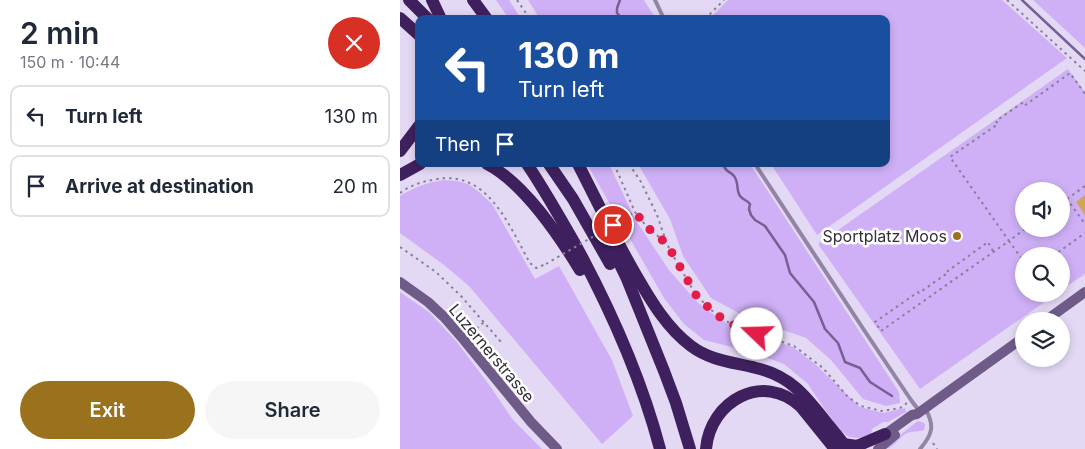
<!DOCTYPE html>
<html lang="en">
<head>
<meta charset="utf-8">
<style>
	:root { --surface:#fff; --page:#f6f6f7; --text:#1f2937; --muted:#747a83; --line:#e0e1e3; --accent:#9a721e }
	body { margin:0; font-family:Inter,sans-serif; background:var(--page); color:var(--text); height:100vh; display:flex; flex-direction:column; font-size:19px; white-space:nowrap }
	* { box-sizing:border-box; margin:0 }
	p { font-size:16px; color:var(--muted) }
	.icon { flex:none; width:28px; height:28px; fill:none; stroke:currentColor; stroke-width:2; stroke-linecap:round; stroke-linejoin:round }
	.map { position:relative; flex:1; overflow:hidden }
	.drawer { display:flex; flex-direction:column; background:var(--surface); width:400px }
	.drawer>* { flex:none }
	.banner { position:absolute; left:15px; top:15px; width:475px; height:152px; border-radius:10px; box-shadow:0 2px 8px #0003; background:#1a4fa0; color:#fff; overflow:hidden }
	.fabs { position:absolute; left:615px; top:182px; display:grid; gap:10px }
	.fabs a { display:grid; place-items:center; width:55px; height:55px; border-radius:50%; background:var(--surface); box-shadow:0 2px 8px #0003; font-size:25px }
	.pin { position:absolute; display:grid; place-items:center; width:42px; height:42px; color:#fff; margin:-21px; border:2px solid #fff; border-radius:50%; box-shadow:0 1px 5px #0007 }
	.me { position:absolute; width:55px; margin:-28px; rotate:291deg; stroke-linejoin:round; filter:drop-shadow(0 0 4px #0008) }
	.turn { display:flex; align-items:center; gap:18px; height:105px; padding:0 20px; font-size:22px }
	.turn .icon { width:65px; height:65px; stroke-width:2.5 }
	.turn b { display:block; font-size:35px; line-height:42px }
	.then { display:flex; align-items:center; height:48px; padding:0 20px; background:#0003; gap:10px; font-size:19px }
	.round { display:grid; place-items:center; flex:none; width:52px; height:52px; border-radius:26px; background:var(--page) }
	.head { display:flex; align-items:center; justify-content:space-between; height:85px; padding:0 20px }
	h1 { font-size:30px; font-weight:600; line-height:38px }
	.primary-button { display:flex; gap:10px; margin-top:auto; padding:10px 20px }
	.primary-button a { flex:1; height:58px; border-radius:30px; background:var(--accent); color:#fff; font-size:20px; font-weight:600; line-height:58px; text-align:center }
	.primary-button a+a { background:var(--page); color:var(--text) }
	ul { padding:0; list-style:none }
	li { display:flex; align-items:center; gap:15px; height:62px; margin:0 10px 8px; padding:0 10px; border:2px solid var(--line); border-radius:10px }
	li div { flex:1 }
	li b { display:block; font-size:19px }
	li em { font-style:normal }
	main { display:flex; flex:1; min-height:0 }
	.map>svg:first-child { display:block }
	.green { fill:#cfb0f6; fill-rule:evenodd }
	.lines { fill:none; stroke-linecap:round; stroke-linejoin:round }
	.stream { stroke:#765f93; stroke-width:2.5 }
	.building { fill:#cfa659 }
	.path { stroke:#877f93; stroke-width:2; stroke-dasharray:2.5 4; stroke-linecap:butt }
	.lane { stroke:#9285a4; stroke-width:4 }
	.secondary { stroke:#6e5b87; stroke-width:10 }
	.highway { stroke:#3f205e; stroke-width:12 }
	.path-bridge { stroke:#877f93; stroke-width:2; stroke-dasharray:2.5 4; stroke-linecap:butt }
	.route { stroke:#e11d48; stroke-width:9; stroke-dasharray:0 16.2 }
	.poi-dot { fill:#9a721e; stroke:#fff; stroke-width:2 }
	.labels { text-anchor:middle; stroke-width:5; stroke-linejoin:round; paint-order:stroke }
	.poi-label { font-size:16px; fill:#332e39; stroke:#fff; text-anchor:end }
	.street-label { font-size:16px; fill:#332e39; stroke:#fff }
</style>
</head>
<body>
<main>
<section class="drawer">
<div class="head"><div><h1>2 min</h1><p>150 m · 10:44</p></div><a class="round" style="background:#d93025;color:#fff"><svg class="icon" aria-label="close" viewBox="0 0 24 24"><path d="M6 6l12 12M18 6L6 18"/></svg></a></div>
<ul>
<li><svg class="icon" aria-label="left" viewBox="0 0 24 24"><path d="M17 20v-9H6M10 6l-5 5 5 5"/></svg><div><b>Turn left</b></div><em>130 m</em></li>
<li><svg class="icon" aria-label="arrive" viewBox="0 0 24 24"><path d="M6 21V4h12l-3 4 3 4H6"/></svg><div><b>Arrive at destination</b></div><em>20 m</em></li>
</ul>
<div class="primary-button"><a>Exit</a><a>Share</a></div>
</section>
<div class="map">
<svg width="685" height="449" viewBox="0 0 685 449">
	<rect width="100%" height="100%" fill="#e4d9f5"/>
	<g class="green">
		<path d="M 96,0 L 109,0 L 121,19 L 109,19 Z"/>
		<path d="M 128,0 L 244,0 L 256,19 L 140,19 Z"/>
		<path d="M 328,0 L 602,0 L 667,58 L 417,235 L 371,164 L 486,164 L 486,19 L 309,19 Z"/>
		<path d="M 633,0 L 685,0 L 685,48 Z"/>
		<path d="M 668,69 L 685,92 L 685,274 L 661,290 L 661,256 L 624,256 L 624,294 L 656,294 L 520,389 L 418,244 ZM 624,191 L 661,191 L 661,229 L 624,229 Z"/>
		<path d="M 187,164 L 209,164 L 235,219 L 269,270 L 297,302 L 317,317 L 335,328 L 393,347 L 415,364 L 460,407 L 483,413 L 505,408 L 506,412 L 488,422 L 483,422 L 472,429 L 471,435 L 459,438 L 449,437 L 438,429 L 408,384 L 384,364 L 355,353 L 304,340 L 284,324 L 264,298 L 195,178 Z"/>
		<path d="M 238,164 L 350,164 L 499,392 L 500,403 L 486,406 L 463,399 L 431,360 L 406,338 L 346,317 L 311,298 L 283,256 L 270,219 Z"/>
		<path d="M 43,180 L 57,181 L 68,184 L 79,192 L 92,204 L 135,279 L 159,266 L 212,360 L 233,416 L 202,444 L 69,286 L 44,265 L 0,233 L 0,196 C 15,187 26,183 43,180 Z"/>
		<path d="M 0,292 L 30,313 L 56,341 L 90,386 L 113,420 L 142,449 L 0,449 Z"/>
		<path d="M 519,421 L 524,423 L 525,425 L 524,430 C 518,432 513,431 507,433 C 498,438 494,449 483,449 L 515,423 Z"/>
	</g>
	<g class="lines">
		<g class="stream">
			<path d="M 220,0 L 217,8 L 217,13 L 222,19"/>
			<path d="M 622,0 L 685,59"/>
			<path d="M 323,164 C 326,173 329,170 334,176 C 339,182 336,191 340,196 C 343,200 347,200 350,204 L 349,209 L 351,215 L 355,220 L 365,226 L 385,255 L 390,273 L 414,302 L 425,329 L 438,343 L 445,362 L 460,368 L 470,382 L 492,396"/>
		</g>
	</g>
	<path class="building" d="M 685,195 L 685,215 L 676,202 Z"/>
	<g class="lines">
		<g class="path">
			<path d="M 117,0 L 130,19"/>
			<path d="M 607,0 L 685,71"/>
			<path d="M 305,19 L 324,0"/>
			<path d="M 214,164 L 235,212 L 247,227 L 265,242"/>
			<path d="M 229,164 L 241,182 L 257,215 L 267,244 L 275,259 L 296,295 L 310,309 L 324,320 L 338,327 L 394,346 L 423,368 L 448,397 L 461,406 L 482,411 L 500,408 L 507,403"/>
			<path d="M 0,193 C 10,186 20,182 32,180 C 87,167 108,224 130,263 L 136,268 L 146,264"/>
			<path d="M 667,199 L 685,186"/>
			<path d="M 661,203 L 667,199 L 685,224"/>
			<path d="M 230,215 L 235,212"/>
			<path d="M 625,229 L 609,241 L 550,157 L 598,124 L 596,121 L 622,103 L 624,106 L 670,73 L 685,94"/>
			<path d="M 0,247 L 36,272 L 61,296 L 101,342"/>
			<path d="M 593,251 L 588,242 L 545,273 L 546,274 L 519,293 L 518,292 L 475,322 L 481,331 L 609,241 L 624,262"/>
			<path d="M 653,256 L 685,233"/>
			<path d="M 661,272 L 663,275"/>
			<path d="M 72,333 L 84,322"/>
			<path d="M 533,443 L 537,449"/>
		</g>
		<g class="lane">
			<path d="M 255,0 L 264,19"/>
			<path d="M 355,164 L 464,330 L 511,400 L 520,412"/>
			<path d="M 520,449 C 532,435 535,426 526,410"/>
		</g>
		<g class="secondary">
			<path d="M 0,282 L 28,302 L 44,317 L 64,340 L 131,422 L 157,449"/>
			<path d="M 645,321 L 685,292"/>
			<path d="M 480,438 L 512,415 L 517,414 L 624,337"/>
			<path d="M 478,449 L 495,435"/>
		</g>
		<g class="highway">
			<path d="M 9,0 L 28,19"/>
			<path d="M 32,0 L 41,19"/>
			<path d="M 73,0 L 87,19"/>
			<path d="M 0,18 L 19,35"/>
			<path d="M 0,151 L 19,126"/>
			<path d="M 87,164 C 124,183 158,234 180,270"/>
			<path d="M 127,164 C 144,189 159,216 174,242 C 210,308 241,377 260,449"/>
			<path d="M 149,164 L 173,199 L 210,264"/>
			<path d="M 178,164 C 197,201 215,239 236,275 C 251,301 267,328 291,346 C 311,361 333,362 356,368 C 390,376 405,395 426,422 C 433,431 441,439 447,449"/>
			<path d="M 0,175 L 20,164"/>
			<path d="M 211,246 L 227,279 L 264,371 L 276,403 L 290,449"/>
			<path d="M 443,444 L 457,446 L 485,434"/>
			<path d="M 306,449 C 310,401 363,371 401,407 L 435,449"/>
		</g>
		<path class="path-bridge" d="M 146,264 L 230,215"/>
	</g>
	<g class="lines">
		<path class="route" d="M 213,225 L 235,212 L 247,227 L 267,244 L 296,295 L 310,309 L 324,320 L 338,327 L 357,334"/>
	</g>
	<circle class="poi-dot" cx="557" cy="236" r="5"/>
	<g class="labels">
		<g class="poi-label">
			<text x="547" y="242">Sportplatz Moos</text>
		</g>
		<g class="street-label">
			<text transform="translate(92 353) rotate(50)" y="6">Luzernerstrasse</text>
		</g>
	</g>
</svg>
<div class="fabs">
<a><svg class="icon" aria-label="sound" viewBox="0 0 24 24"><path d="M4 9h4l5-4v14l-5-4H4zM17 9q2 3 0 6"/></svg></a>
<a><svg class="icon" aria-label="search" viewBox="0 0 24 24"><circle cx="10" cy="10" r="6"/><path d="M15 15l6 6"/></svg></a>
<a><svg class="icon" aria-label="layers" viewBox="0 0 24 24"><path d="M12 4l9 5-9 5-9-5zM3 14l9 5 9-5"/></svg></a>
</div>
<div class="pin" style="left:213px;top:225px;background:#d93025"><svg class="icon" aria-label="arrive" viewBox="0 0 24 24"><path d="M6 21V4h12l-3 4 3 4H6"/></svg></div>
<svg class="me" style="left:357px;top:334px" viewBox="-20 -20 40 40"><circle r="19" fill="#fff"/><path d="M0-13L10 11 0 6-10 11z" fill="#e11d48"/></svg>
<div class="banner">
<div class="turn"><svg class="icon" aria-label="left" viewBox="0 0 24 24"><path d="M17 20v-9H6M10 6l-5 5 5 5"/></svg><div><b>130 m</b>Turn left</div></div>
<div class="then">Then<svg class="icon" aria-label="arrive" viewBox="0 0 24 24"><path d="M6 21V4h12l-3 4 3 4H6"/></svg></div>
</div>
</div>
</main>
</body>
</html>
